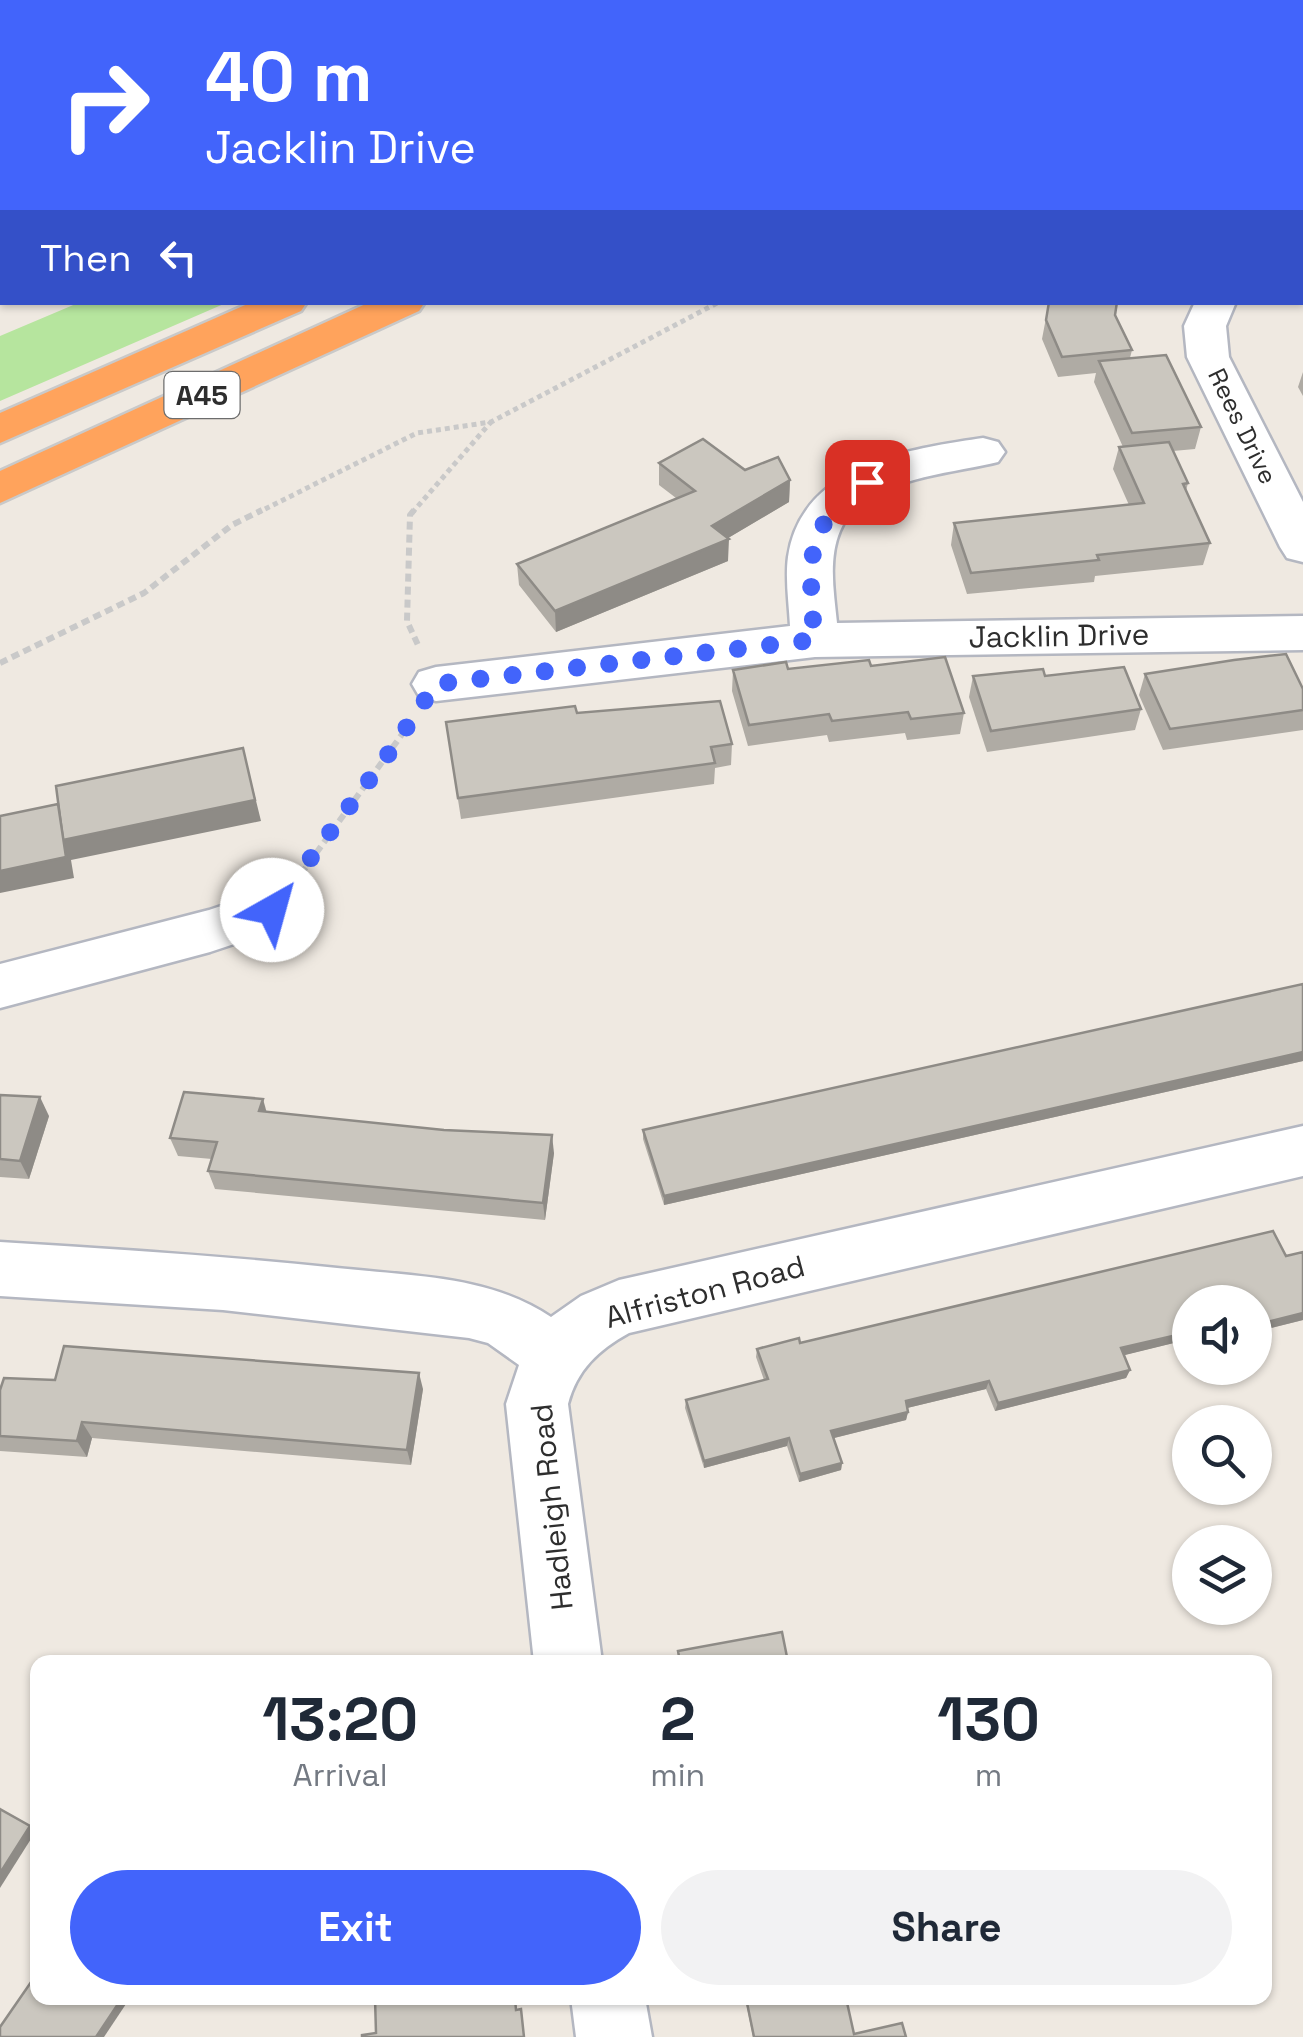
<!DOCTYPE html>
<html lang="en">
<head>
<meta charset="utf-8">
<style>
	:root { --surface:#fff; --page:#f2f2f3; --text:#1f2937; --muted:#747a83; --accent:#4264fb }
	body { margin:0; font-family:"Space Grotesk",sans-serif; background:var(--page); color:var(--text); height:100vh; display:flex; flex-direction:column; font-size:38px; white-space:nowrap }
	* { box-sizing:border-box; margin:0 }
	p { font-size:32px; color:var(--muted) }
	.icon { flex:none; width:55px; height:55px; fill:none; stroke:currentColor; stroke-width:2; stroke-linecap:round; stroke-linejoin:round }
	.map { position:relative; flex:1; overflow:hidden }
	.sheet { position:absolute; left:30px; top:1655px; width:1242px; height:350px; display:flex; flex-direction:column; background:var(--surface); border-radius:20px; box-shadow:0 2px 8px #0004 }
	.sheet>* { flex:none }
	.banner { position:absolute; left:0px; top:0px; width:1305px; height:305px; box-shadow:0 2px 8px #0004; background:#4264fb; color:#fff; overflow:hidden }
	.buttons { position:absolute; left:1172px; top:1285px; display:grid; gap:20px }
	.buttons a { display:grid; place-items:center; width:100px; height:100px; border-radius:50%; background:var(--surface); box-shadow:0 2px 8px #0004; font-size:50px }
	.pin { position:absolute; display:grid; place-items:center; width:85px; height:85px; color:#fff; margin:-42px; border-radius:20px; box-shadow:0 5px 15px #0006 }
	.me { position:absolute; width:110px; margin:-55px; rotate:38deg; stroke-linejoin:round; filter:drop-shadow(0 0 8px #0008) }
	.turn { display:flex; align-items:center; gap:35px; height:210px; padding:0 40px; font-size:45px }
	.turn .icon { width:130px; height:130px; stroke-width:2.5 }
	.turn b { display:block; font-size:70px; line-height:85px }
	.then { display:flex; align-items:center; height:95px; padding:0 40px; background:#0003; gap:20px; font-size:38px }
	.eta { display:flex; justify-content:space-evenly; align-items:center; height:170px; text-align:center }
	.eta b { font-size:60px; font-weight:600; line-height:70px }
	.primary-button { display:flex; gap:20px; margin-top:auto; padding:20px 40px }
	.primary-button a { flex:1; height:115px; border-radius:60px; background:var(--accent); color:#fff; font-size:40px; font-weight:600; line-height:115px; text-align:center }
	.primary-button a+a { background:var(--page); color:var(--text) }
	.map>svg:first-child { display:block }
	.green { fill:#b6e59e }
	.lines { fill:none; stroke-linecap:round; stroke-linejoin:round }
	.minor-casing { stroke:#b4b7c1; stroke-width:5 }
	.highway-casing { stroke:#c9c9c9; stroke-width:5 }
	.path-far1 { stroke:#c9c9c9; stroke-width:5; stroke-dasharray:5 4; stroke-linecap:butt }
	.path { stroke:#c9c9c9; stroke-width:6; stroke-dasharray:8 5; stroke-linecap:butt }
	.minor { fill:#fff; fill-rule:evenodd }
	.highway { fill:#ffa35c; fill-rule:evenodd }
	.wall { fill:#afaba4 }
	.shaded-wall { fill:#8e8b86 }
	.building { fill:#cbc7bf; stroke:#8e8b86; stroke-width:2.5 }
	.route { stroke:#4264fb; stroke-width:18; stroke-dasharray:0 32.4 }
	.labels { text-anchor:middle; stroke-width:10; stroke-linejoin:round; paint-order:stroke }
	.far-street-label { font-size:25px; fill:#2e2e2e; stroke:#fff }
	.shield { fill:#fff; stroke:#6d6d6d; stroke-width:2.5 }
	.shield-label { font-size:28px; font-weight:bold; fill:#2e2e2e }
	.street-label { font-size:30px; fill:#2e2e2e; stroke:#fff }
</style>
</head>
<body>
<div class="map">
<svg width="1303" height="2037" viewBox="0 0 1303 2037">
	<rect width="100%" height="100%" fill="#efe9e1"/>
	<path class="green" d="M 78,303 L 78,302 L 226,303 L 0,401 L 0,336 Z"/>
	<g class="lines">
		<defs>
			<g id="minor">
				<path d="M 623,0 L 660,0 L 661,2 L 624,2 Z"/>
				<path d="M 0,107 L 2,108 L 2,130 L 0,130 Z"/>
				<rect x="1302" y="229" width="1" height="24"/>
				<path d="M 1195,302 L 1236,302 L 1226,326 L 1229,357 L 1303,502 L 1303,562 L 1287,558 L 1280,547 L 1187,357 L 1184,326 Z"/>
				<path d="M 983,438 L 998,442 L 1005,452 L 998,462 C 952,474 861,478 840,531 C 828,559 834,593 837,623 L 1303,616 L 1303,650 L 815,657 L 436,701 L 419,696 L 412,684 L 419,672 L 436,667 L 790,626 C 789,604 785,579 788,557 C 801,465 908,449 983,438 Z"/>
				<path d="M 272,889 L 291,895 L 298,910 L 291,925 L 210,952 L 0,1008 L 0,964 L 209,910 Z"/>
				<path d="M 1303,1126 L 1303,1176 L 629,1333 C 598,1350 577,1370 568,1404 L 602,1662 L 534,1662 L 506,1404 L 519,1365 L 488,1343 L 469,1338 L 223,1310 L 0,1296 L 0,1242 C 113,1249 225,1256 337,1268 C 410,1276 489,1275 551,1317 L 581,1296 L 619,1280 Z"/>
				<path d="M 571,1998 L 645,1998 L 652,2037 L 576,2037 Z"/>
			</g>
			<g id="highway">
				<path d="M 252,302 L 307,302 L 301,311 L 0,443 L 0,413 Z"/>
				<path d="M 370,302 L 425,302 L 419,311 L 0,503 L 0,471 Z"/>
			</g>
		</defs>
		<use href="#minor" class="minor-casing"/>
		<use href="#highway" class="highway-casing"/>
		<g class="path-far1">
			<path d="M 916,2 L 921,0"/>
			<path d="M 1109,2 L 1115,0"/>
			<path d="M 257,513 L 417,433 L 491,422 L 719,302"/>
			<path d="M 412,513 L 491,422"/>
		</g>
		<g class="path">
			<path d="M 414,510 L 410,515 L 407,621 L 418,645"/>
			<path d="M 0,663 L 144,593 L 232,525 L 262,510"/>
			<path d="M 301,874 L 411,722"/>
		</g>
		<use href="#minor" class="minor"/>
		<use href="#highway" class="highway"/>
	</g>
	<g class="wall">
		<path d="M 1049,302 L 1115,315 L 1132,350 L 1130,358 L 1201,427 L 1195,449 L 1173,451 L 1188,483 L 1186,491 L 1210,543 L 1203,565 L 1095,576 L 1094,582 L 967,594 L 951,545 L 954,523 L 1129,505 L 1113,469 L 1119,447 L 1123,447 L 1094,382 L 1096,373 L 1058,377 L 1042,339 Z"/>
		<path d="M 1303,372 L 1303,396 L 1298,387 Z"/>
		<path d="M 659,463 L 745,470 L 790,480 L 789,502 L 728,538 L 728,561 L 556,632 L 519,585 L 517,564 L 676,498 L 659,485 Z"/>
		<path d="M 871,666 L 964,713 L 960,734 L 907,740 L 905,733 L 829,742 L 827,735 L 748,746 L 732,691 L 733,670 Z"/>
		<path d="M 1145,674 L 1303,689 L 1303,730 L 1163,750 L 1139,695 Z"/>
		<path d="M 973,676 L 1045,676 L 1141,709 L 1135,730 L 987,752 L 969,697 Z"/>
		<path d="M 577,713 L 732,744 L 731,765 L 715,768 L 714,784 L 461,819 L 446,722 Z"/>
		<path d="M 1303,984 L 1303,1061 L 664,1205 L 643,1139 L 643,1130 Z"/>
		<path d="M 0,1095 L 49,1116 L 29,1179 L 0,1177 Z"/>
		<path d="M 267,1112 L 554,1153 L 545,1220 L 215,1189 L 208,1171 L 212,1159 L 178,1156 L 170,1138 Z"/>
		<path d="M 1273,1231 L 1286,1256 L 1303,1252 L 1303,1320 L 1255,1332 L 1255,1302 L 1190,1302 L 1190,1339 L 1124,1355 L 1130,1370 L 1126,1378 L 995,1411 L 986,1389 L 907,1408 L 908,1412 L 906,1420 L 834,1438 L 842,1463 L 841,1470 L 799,1482 L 787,1446 L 704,1468 L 685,1408 L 686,1400 L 764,1380 L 756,1357 L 757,1349 L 799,1338 L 800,1343 Z"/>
		<path d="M 55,1380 L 423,1389 L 411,1465 L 92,1438 L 87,1457 L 0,1451 L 0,1390 Z"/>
		<path d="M 745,1998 L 846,1998 L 854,2034 L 906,2037 L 753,2037 Z"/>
	</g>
	<g class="shaded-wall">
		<path d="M 790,480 L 789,502 L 718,544 L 729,539 L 728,561 L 556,632 L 555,611 L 712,526 Z"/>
		<path d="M 243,748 L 261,821 L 71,860 L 74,878 L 0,893 L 0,871 L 58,804 Z"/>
		<path d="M 1303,1052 L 1303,1061 L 664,1205 L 664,1196 Z"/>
		<path d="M 40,1097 L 49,1116 L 29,1179 L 20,1161 Z"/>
		<path d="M 263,1099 L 268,1117 L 259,1111 Z"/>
		<path d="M 552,1135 L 554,1153 L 545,1220 L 543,1203 Z"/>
		<path d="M 1303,1313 L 1303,1320 L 1255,1332 L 1255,1325 Z"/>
		<path d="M 1190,1332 L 1190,1339 L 1117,1357 L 1121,1348 Z"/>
		<path d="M 1130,1370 L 1126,1378 L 995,1411 L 998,1403 Z"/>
		<path d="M 419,1373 L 423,1389 L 411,1465 L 407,1450 Z"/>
		<path d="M 989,1381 L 986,1389 L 903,1409 L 906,1401 Z"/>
		<path d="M 908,1412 L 906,1420 L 830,1439 L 831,1431 Z"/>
		<path d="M 82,1422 L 92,1438 L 87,1457 L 77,1441 Z"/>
		<path d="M 789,1438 L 787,1446 L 704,1468 L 704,1461 Z"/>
		<path d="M 842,1463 L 841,1470 L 799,1482 L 800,1474 Z"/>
		<path d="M 30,1826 L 36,1831 L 0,1888 L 0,1873 Z"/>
		<path d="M 122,1998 L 130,1998 L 104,2037 L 96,2037 Z"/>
	</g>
	<g class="building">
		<path d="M 262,0 L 320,0 L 323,2 L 255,2 Z"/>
		<path d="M 1049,302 L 1117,302 L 1115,315 L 1132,350 L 1062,357 L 1046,320 Z"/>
		<path d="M 1166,355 L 1201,427 L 1132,433 L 1099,361 Z"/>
		<path d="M 703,439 L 745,470 L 778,457 L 790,480 L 712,526 L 729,539 L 555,611 L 517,564 L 695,491 L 659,463 Z"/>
		<path d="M 1169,442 L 1188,483 L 1183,484 L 1210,543 L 1097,555 L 1099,560 L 971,573 L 954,523 L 1144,503 L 1119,447 Z"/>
		<path d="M 1286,654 L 1303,689 L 1303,710 L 1170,729 L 1145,674 L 1234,660 Z"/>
		<path d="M 945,657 L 964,713 L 911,719 L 908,712 L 832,721 L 829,714 L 749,725 L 733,670 L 786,662 L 788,669 L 869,660 L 871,666 Z"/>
		<path d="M 1124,667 L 1141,709 L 991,731 L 973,676 L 1043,669 L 1045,676 Z"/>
		<path d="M 720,701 L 732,744 L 711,747 L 715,763 L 458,798 L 446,722 L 575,706 L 577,713 Z"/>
		<path d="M 243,748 L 255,800 L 63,840 L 56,786 Z"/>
		<path d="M 58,804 L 66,857 L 0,871 L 0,816 Z"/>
		<path d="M 1303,984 L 1303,1052 L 664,1196 L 643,1130 Z"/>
		<path d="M 184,1092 L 263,1099 L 259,1111 L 444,1130 L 552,1135 L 543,1203 L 208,1171 L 217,1142 L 170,1138 Z"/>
		<path d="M 0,1095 L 40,1097 L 20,1161 L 0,1159 Z"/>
		<path d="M 1273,1231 L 1286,1256 L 1303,1252 L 1303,1313 L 1255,1325 L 1255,1302 L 1190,1302 L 1190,1332 L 1121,1348 L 1130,1370 L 998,1403 L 989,1381 L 906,1401 L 908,1412 L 831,1431 L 842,1463 L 800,1474 L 789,1438 L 704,1461 L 686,1400 L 768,1379 L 757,1349 L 799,1338 L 800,1343 Z"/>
		<path d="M 64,1346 L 419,1373 L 407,1450 L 82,1422 L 77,1441 L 0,1436 L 0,1390 L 4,1378 L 55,1380 Z"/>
		<path d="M 782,1632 L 788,1662 L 680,1662 L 678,1651 Z"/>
		<path d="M 480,1658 L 480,1662 L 455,1662 Z"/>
		<path d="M 0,1809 L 30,1826 L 0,1873 Z"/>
		<path d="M 38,1972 L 38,1998 L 122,1998 L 96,2037 L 0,2037 L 0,2027 Z"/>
		<path d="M 375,1998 L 515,1998 L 516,2010 L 521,2009 L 524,2037 L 362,2037 L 362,2035 L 376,2033 Z"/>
		<path d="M 746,1998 L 846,1998 L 854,2034 L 902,2023 L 906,2037 L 754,2037 Z"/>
	</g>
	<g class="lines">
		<path class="route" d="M 272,910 L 385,759 L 436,684 L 814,640 C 811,566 798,529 867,482"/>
	</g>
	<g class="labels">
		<g class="far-street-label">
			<text transform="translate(1243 426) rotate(64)" y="9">Rees Drive</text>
		</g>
		<rect class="shield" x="164.5" y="372" width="75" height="46" rx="8"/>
		<g class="shield-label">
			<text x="202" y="405">A45</text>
		</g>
		<g class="street-label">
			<text transform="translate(1059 636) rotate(-1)" y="10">Jacklin Drive</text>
			<text transform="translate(705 1292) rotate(-15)" y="10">Alfriston Road</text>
			<text transform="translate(552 1507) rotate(-96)" y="10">Hadleigh Road</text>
		</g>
	</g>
</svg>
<div class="buttons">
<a><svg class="icon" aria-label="sound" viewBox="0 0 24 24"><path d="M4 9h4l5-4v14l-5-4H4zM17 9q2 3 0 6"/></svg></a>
<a><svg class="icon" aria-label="search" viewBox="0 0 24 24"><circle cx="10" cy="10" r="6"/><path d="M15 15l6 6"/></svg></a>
<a><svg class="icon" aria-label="layers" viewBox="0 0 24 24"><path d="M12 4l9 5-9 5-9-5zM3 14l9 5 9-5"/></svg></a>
</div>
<div class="pin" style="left:867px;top:482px;background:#d93025"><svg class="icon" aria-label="arrive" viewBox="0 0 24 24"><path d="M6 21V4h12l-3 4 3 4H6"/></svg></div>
<svg class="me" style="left:272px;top:910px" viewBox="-20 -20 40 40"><circle r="19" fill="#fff"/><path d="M0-13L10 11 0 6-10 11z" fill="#4264fb"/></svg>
<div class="banner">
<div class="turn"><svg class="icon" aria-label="right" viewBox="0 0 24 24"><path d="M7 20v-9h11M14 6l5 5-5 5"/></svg><div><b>40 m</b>Jacklin Drive</div></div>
<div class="then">Then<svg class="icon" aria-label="left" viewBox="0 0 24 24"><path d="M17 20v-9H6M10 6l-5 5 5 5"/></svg></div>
</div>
<section class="sheet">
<div class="eta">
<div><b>13:20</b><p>Arrival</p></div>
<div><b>2</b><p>min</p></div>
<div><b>130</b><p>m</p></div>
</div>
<div class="primary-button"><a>Exit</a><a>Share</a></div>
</section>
</div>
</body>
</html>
